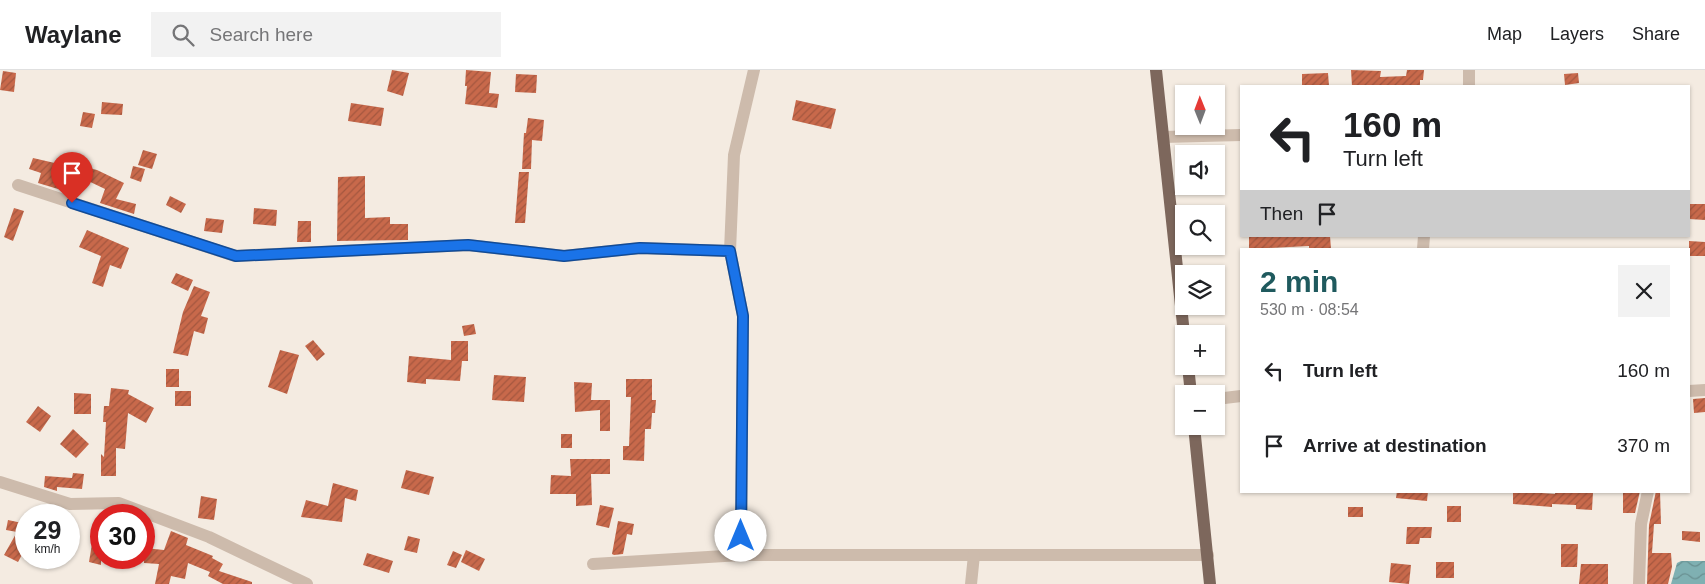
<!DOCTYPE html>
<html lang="en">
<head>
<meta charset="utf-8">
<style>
	:root { --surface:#fff; --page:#f2f2f2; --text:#202124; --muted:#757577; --line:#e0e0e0; --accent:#1f5a5e }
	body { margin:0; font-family:Helvetica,sans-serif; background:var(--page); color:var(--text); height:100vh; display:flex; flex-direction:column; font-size:19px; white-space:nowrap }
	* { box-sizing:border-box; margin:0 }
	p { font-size:16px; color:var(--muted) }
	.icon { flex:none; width:28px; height:28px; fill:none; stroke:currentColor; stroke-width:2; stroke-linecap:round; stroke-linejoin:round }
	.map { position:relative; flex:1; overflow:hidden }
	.drawer { position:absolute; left:1240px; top:178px; width:450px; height:245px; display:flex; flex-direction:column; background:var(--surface); border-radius:0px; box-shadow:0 1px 4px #0004 }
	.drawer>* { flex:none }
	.banner { position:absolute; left:1240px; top:15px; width:450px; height:152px; border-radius:0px; box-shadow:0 1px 4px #0004; background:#fff; color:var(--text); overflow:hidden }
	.needle { width:32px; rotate:359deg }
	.controls { position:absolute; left:1175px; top:15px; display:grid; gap:10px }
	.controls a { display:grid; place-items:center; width:50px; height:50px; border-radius:0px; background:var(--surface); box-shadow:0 1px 4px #0004; font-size:25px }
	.speed { position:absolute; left:15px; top:434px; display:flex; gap:10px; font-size:25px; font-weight:700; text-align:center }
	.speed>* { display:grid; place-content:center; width:65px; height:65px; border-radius:50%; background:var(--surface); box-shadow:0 1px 4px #0004; line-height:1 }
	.speed small { font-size:12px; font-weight:400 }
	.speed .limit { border:8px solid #d22; background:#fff; color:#111 }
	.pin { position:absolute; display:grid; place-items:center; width:42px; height:42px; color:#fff; margin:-51px -21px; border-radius:50% 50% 50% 0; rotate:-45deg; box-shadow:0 0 5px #0007 }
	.pin .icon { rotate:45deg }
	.me { position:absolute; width:55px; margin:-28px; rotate:0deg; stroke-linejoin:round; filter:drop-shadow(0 0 4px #0008) }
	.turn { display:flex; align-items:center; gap:18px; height:105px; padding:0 20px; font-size:22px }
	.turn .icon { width:65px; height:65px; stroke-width:2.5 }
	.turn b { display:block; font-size:35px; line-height:42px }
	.then { display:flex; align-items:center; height:48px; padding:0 20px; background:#0003; gap:10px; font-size:19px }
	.round { display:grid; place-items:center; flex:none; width:52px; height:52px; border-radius:0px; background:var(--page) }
	.summary { display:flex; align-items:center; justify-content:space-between; height:85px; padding:0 20px }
	h1 { font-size:30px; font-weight:600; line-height:38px; color:var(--accent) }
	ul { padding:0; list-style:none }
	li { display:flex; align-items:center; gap:15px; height:75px; padding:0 20px }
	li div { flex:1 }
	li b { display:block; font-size:19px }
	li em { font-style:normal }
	header { display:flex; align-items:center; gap:30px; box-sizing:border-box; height:70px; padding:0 25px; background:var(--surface); border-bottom:1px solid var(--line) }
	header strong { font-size:24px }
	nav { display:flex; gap:28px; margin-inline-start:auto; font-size:18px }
	.search { width:350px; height:45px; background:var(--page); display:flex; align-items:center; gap:12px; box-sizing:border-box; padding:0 18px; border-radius:0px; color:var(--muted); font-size:19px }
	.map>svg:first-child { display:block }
	.water { fill:url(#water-waves) }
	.building { fill:url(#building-hatch) }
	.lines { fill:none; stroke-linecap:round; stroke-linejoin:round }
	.minor { stroke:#cdbbac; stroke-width:12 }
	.primary { stroke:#7d675c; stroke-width:12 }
	.route-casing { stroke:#114b97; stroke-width:12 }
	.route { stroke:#1a73e8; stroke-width:9 }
</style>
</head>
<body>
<header>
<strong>Waylane</strong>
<div class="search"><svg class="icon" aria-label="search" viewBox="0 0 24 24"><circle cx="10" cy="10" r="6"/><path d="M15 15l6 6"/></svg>Search here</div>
<nav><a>Map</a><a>Layers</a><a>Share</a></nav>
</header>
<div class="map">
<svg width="1705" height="514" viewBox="0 0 1705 514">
	<defs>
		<pattern id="water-waves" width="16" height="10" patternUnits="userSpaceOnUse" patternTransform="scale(1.25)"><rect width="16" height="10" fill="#7fb0b2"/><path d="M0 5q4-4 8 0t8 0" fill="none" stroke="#699091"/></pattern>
		<pattern id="building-hatch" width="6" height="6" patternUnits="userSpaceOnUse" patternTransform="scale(1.25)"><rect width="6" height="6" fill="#c8694b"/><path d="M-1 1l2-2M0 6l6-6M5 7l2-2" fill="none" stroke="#a4573f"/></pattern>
	</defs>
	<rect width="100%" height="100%" fill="#f4ebe1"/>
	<path class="water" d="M 1681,491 L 1705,491 L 1705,514 L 1671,514 L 1677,493 Z"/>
	<g class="building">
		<path d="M 392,0 L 409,3 L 403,26 L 387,21 Z"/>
		<path d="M 466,0 L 491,2 L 489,23 L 499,24 L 497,38 L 465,34 L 467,16 L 465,16 Z"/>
		<path d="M 1351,0 L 1381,1 L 1380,7 L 1406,6 L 1407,0 L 1424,0 L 1423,10 L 1420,10 L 1420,16 L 1352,16 Z"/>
		<path d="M 3,1 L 16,3 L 14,22 L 0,20 Z"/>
		<path d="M 1328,3 L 1329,16 L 1302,16 L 1302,4 Z"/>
		<path d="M 1578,3 L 1579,13 L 1565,15 L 1564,4 Z"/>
		<path d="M 516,4 L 537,5 L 536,23 L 515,22 Z"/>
		<path d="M 796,30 L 836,39 L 831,59 L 792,50 Z"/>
		<path d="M 102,32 L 123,34 L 122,45 L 101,44 Z"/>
		<path d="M 351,33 L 384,38 L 381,56 L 348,51 Z"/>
		<path d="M 83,42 L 95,44 L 92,58 L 80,56 Z"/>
		<path d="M 528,48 L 544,50 L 542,71 L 532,70 L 531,99 L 522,99 L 524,63 L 526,63 Z"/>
		<path d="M 143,80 L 157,84 L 152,99 L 138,95 Z"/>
		<path d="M 33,88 L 72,97 L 72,94 L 97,100 L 124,113 L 116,129 L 136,134 L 134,144 L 100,133 L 105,119 L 82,108 L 78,125 L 38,113 L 41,103 L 29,99 Z"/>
		<path d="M 133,96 L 145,99 L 141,112 L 130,108 Z"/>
		<path d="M 519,102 L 529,102 L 525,153 L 515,153 Z"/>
		<path d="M 365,106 L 365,148 L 390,147 L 390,154 L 408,154 L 408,170 L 337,171 L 338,107 Z"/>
		<path d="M 170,126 L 186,134 L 181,143 L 166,135 Z"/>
		<path d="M 1689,134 L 1705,134 L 1705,150 L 1689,149 Z"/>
		<path d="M 14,138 L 24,141 L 13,171 L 4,167 Z"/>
		<path d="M 254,138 L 277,140 L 276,156 L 253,154 Z"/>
		<path d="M 206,148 L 224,150 L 222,163 L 204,161 Z"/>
		<path d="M 298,151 L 311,151 L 311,172 L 297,172 Z"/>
		<path d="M 87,160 L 129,178 L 121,199 L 110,195 L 103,217 L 92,213 L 101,186 L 79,177 Z"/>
		<path d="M 1249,166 L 1330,166 L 1331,179 L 1309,179 L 1309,176 L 1249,179 Z"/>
		<path d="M 1689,171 L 1705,172 L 1705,186 L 1689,186 Z"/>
		<path d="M 176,203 L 193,210 L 188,221 L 171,213 Z"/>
		<path d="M 194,216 L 210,222 L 201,246 L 208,248 L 204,264 L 194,261 L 188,286 L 173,283 L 183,242 Z"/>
		<path d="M 474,254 L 476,264 L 464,266 L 462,256 Z"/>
		<path d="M 313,270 L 325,284 L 317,291 L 305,276 Z"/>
		<path d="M 451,271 L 468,271 L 468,291 L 462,291 L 460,311 L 426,309 L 426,314 L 407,312 L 409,286 L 451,290 Z"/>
		<path d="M 280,280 L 299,285 L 287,324 L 268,317 Z"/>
		<rect x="166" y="299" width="13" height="18"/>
		<path d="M 494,305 L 526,307 L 524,332 L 492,330 Z"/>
		<path d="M 626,309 L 652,309 L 652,330 L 656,330 L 655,343 L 652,343 L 651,359 L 645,359 L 644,391 L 623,390 L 623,376 L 629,376 L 631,327 L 626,327 Z"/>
		<path d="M 574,312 L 592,313 L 591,330 L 610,330 L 610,361 L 600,361 L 600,340 L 575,342 Z"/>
		<path d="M 111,318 L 129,320 L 128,324 L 154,338 L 146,353 L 128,343 L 125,379 L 116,378 L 116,406 L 101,406 L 101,384 L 104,387 L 106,352 L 103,352 L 104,336 L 109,336 Z"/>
		<rect x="175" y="321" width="16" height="15"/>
		<path d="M 74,323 L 91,324 L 91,344 L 74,344 Z"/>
		<path d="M 1705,328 L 1705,342 L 1694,343 L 1693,329 Z"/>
		<path d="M 38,336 L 51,346 L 40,362 L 26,352 Z"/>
		<path d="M 73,359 L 89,374 L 76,388 L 60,374 Z"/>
		<rect x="561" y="364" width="11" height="14"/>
		<path d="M 570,389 L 610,389 L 610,404 L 591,404 L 592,435 L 576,436 L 576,424 L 550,424 L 551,405 L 571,406 Z"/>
		<path d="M 406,400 L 434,407 L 429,425 L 401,418 Z"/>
		<path d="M 73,403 L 84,404 L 82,419 L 57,417 L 57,421 L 44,417 L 45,406 L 72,408 Z"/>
		<path d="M 333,413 L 358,420 L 356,431 L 345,428 L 342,452 L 301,447 L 306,430 L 328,436 Z"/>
		<path d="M 1397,421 L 1428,421 L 1427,431 L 1396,428 Z"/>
		<path d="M 1513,421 L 1555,424 L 1555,421 L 1593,422 L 1592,440 L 1576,439 L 1576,435 L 1552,434 L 1552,437 L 1513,434 Z"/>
		<path d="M 1623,421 L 1640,421 L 1635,443 L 1623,443 Z"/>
		<path d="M 1656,421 L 1660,421 L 1661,454 L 1654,454 L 1652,483 L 1671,483 L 1672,497 L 1668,514 L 1647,514 L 1649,455 Z"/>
		<path d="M 201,426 L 217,429 L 214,450 L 198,448 Z"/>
		<path d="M 600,435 L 614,438 L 609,458 L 596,455 Z"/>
		<rect x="1447" y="436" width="14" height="16"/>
		<rect x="1348" y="437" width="15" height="10"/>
		<path d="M 25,448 L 26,451 L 21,479 L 24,481 L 18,492 L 4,485 L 17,462 L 6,460 L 8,450 L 22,453 Z"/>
		<path d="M 618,451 L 634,454 L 632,465 L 627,464 L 623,484 L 614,485 L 612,484 Z"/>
		<path d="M 95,456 L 101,456 L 101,495 L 89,492 Z"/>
		<path d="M 1407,457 L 1432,457 L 1431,468 L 1420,468 L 1419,474 L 1406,474 Z"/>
		<path d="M 171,461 L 188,468 L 186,475 L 213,486 L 212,488 L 223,494 L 219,501 L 252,512 L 252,514 L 223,514 L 208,506 L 210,502 L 188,493 L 185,509 L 171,506 L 169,514 L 155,514 L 159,494 L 144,493 L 144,478 L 164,480 Z"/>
		<path d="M 1682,461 L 1700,462 L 1700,472 L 1682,470 Z"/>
		<path d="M 408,466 L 420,469 L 417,483 L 404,480 Z"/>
		<path d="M 1561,474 L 1578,474 L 1577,497 L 1561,497 Z"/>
		<path d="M 466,480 L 485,489 L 479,501 L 461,492 Z"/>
		<path d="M 453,481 L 462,485 L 456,498 L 447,495 Z"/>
		<path d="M 367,483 L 393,491 L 389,503 L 363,495 Z"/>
		<rect x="1436" y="492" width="18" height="16"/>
		<path d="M 1391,493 L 1411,495 L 1409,514 L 1389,512 Z"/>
		<path d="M 1581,494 L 1608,494 L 1608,514 L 1579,514 Z"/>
	</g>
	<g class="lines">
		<g class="minor">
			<path d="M 1469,0 L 1469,16"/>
			<path d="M 1163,67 L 1241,65"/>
			<path d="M 18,115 L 235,186 L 468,175 L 564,186 L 640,178 L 730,181 L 743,246 L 741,485"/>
			<path d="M 1423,179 L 1424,166"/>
			<path d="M 730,181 L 734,85 L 754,0"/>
			<path d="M 1689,321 L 1705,320"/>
			<path d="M 1216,329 L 1241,326"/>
			<path d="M 0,412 L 70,434 L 119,433 L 209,467 L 307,514"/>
			<path d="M 593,494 L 741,485 L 1208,485"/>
			<path d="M 971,514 L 974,485"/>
			<path d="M 1639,514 L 1641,454 L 1648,421"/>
		</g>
		<g class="primary">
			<path d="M 1156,0 L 1184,264"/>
			<path d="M 1188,296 L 1191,324"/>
			<path d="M 1194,356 L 1210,514"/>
		</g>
	</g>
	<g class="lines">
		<defs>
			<path id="route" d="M 72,133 L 236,186 L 468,175 L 564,186 L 640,178 L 730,181 L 743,246 L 741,466"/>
		</defs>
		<use href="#route" class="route-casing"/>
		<use href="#route" class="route"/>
	</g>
</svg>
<div class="controls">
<a><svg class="needle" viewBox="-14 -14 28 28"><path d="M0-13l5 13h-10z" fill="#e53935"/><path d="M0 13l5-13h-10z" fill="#757577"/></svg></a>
<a><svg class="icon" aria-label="sound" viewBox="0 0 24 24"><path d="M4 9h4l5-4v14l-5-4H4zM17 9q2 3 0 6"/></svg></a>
<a><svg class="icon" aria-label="search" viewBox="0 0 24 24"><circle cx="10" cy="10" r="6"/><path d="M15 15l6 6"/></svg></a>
<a><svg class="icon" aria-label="layers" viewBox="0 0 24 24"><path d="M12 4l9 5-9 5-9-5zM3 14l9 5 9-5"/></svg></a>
<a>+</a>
<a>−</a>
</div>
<div class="speed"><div>29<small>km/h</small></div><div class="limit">30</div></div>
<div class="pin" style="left:72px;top:133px;background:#d93025"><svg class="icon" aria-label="arrive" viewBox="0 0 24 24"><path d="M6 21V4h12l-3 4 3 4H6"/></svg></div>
<svg class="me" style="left:741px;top:466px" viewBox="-20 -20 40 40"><circle r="19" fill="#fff"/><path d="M0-13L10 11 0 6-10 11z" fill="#1a73e8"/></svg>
<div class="banner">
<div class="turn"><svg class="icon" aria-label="left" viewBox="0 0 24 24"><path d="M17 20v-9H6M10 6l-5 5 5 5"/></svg><div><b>160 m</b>Turn left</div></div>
<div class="then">Then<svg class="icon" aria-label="arrive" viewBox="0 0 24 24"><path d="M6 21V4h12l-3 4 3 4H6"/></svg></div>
</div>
<section class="drawer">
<div class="summary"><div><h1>2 min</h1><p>530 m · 08:54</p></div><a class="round"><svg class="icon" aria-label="close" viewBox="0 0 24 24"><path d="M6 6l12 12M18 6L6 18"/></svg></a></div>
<ul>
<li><svg class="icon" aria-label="left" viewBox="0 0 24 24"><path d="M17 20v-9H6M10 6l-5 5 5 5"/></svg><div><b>Turn left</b></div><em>160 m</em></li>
<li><svg class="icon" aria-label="arrive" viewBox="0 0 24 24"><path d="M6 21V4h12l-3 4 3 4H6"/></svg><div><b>Arrive at destination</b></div><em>370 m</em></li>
</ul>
</section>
</div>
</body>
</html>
